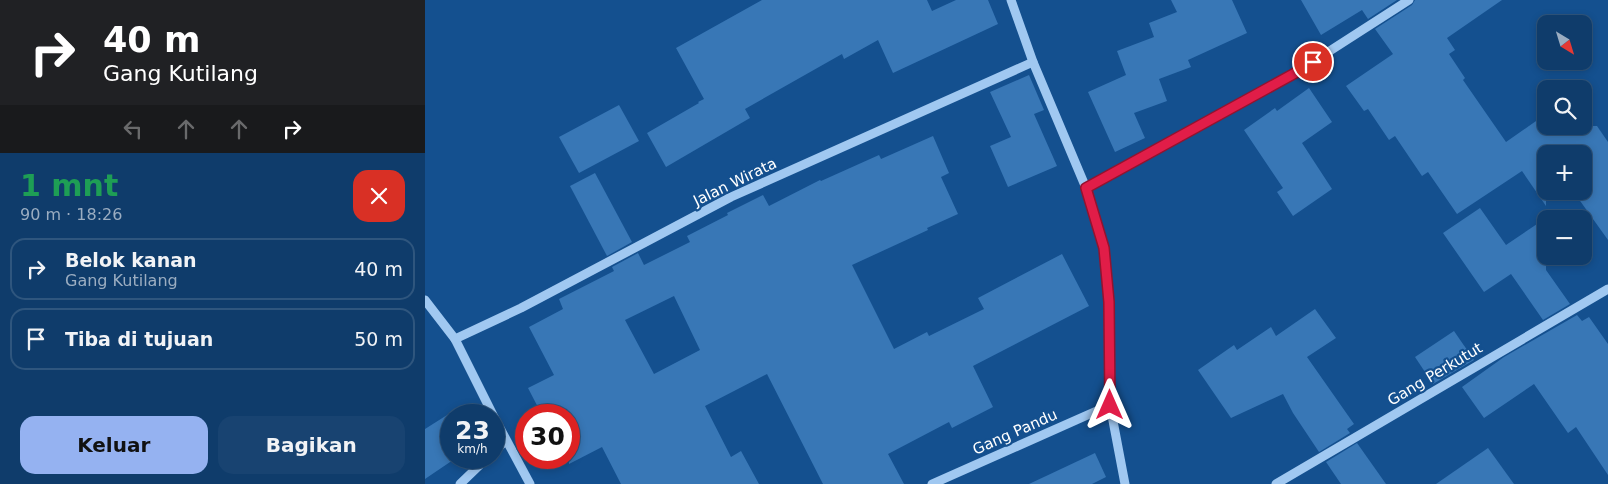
<!DOCTYPE html>
<html lang="id">
<head>
<meta charset="utf-8">
<style>
	:root { --surface:#0f3c6b; --page:#184371; --text:#f1f3f6; --muted:#9badc1; --line:#2f567e; --accent:#95b2f1 }
	body { margin:0; font-family:"DejaVu Sans",sans-serif; background:var(--page); color:var(--text); height:100vh; display:flex; flex-direction:column; font-size:19px; white-space:nowrap }
	* { box-sizing:border-box; margin:0 }
	p { font-size:16px; color:var(--muted) }
	.icon { flex:none; width:28px; height:28px; fill:none; stroke:currentColor; stroke-width:2; stroke-linecap:round; stroke-linejoin:round }
	.map { position:relative; flex:1; overflow:hidden }
	.side { display:flex; flex-direction:column; background:var(--surface); width:425px }
	.side>* { flex:none }
	.hud { background:#202124; color:#fff; overflow:hidden }
	.needle { width:32px; rotate:142deg }
	.buttons { position:absolute; left:1112px; top:15px; display:grid; gap:10px }
	.buttons a { display:grid; place-items:center; width:55px; height:55px; border-radius:10px; background:var(--surface); box-shadow:0 2px 8px #0003,0 0 0 1px var(--line); font-size:25px }
	.speed { position:absolute; left:15px; top:404px; display:flex; gap:10px; font-size:25px; font-weight:700; text-align:center }
	.speed>* { display:grid; place-content:center; width:65px; height:65px; border-radius:50%; background:var(--surface); box-shadow:0 2px 8px #0003,0 0 0 1px var(--line); line-height:1 }
	.speed small { font-size:12px; font-weight:400 }
	.speed .limit { border:8px solid #d22; background:#fff; color:#111 }
	.pin { position:absolute; display:grid; place-items:center; width:42px; height:42px; color:#fff; margin:-21px; border:2px solid #fff; border-radius:50%; box-shadow:0 1px 5px #0007 }
	.me { position:absolute; width:55px; margin:-28px; rotate:0deg; stroke-linejoin:round; filter:drop-shadow(0 0 4px #0008) }
	.turn { display:flex; align-items:center; gap:18px; height:105px; padding:0 20px; font-size:22px }
	.turn .icon { width:65px; height:65px; stroke-width:2.5 }
	.turn b { display:block; font-size:35px; line-height:42px }
	.lanes { display:flex; align-items:center; height:48px; padding:0 20px; background:#0003; justify-content:center; gap:25px; direction:ltr }
	.lanes .off { opacity:.35 }
	.round { display:grid; place-items:center; flex:none; width:52px; height:52px; border-radius:15px; background:var(--page) }
	.overview { display:flex; align-items:center; justify-content:space-between; height:85px; padding:0 20px }
	h1 { font-size:30px; font-weight:700; line-height:38px; color:#1e9e55 }
	.action { display:flex; gap:10px; margin-top:auto; padding:10px 20px }
	.action a { flex:1; height:58px; border-radius:15px; background:var(--accent); color:#111; font-size:20px; font-weight:700; line-height:58px; text-align:center }
	.action a+a { background:var(--page); color:var(--text) }
	ul { padding:0; list-style:none }
	li { display:flex; align-items:center; gap:15px; height:62px; margin:0 10px 8px; padding:0 10px; border:2px solid var(--line); border-radius:15px }
	li div { flex:1 }
	li b { display:block; font-size:19px }
	li em { font-style:normal }
	main { display:flex; flex:1; min-height:0 }
	.map>svg:first-child { display:block }
	.building { fill:#3877b6; fill-rule:evenodd }
	.lines { fill:none; stroke-linecap:round; stroke-linejoin:round }
	.minor { stroke:#a0c8f1; stroke-width:9 }
	.route-casing { stroke:#92132f; stroke-width:12 }
	.route { stroke:#e11d48; stroke-width:9 }
	.labels { text-anchor:middle; stroke-width:4.5; stroke-linejoin:round; paint-order:stroke }
	.street-label { font-size:15px; fill:#fff; stroke:#14508f }
</style>
</head>
<body>
<main>
<section class="side">
<div class="hud">
<div class="turn"><svg class="icon" aria-label="right" viewBox="0 0 24 24"><path d="M7 20v-9h11M14 6l5 5-5 5"/></svg><div><b>40 m</b>Gang Kutilang</div></div>
<div class="lanes"><svg class="icon off" aria-label="left" viewBox="0 0 24 24"><path d="M17 20v-9H6M10 6l-5 5 5 5"/></svg><svg class="icon off" aria-label="ahead" viewBox="0 0 24 24"><path d="M12 20V5M6 11l6-6 6 6"/></svg><svg class="icon off" aria-label="ahead" viewBox="0 0 24 24"><path d="M12 20V5M6 11l6-6 6 6"/></svg><svg class="icon" aria-label="right" viewBox="0 0 24 24"><path d="M7 20v-9h11M14 6l5 5-5 5"/></svg></div>
</div>
<div class="overview"><div><h1>1 mnt</h1><p>90 m · 18:26</p></div><a class="round" style="background:#d93025;color:#fff"><svg class="icon" aria-label="close" viewBox="0 0 24 24"><path d="M6 6l12 12M18 6L6 18"/></svg></a></div>
<ul>
<li><svg class="icon" aria-label="right" viewBox="0 0 24 24"><path d="M7 20v-9h11M14 6l5 5-5 5"/></svg><div><b>Belok kanan</b><p>Gang Kutilang</p></div><em>40 m</em></li>
<li><svg class="icon" aria-label="arrive" viewBox="0 0 24 24"><path d="M6 21V4h12l-3 4 3 4H6"/></svg><div><b>Tiba di tujuan</b></div><em>50 m</em></li>
</ul>
<div class="action"><a>Keluar</a><a>Bagikan</a></div>
</section>
<div class="map">
<svg width="1183" height="484" viewBox="0 0 1183 484">
	<rect width="100%" height="100%" fill="#14508f"/>
	<g class="building">
		<path d="M 337,0 L 502,0 L 507,11 L 531,0 L 563,0 L 573,24 L 468,73 L 453,40 L 419,59 L 417,54 L 320,109 L 325,118 L 241,167 L 222,133 L 274,103 L 273,102 L 279,99 L 251,48 Z"/>
		<path d="M 746,0 L 807,0 L 822,33 L 763,60 L 766,67 L 734,79 L 742,101 L 709,113 L 720,138 L 690,152 L 663,92 L 701,75 L 692,51 L 729,37 L 724,23 L 752,12 Z"/>
		<path d="M 876,0 L 972,0 L 943,19 L 937,10 L 896,35 Z"/>
		<path d="M 990,0 L 1077,0 L 1022,38 L 1030,50 L 1024,54 L 1040,78 L 1038,80 L 1081,142 L 1121,114 L 1121,126 L 1172,126 L 1183,142 L 1183,240 L 1148,191 L 1159,191 L 1159,154 L 1121,153 L 1121,206 L 1097,171 L 1032,214 L 1003,172 L 997,176 L 970,136 L 964,140 L 943,109 L 939,111 L 921,86 L 968,54 L 950,29 L 987,5 Z"/>
		<path d="M 604,75 L 619,110 L 609,114 L 632,166 L 583,187 L 565,146 L 586,137 L 565,92 Z"/>
		<path d="M 884,88 L 907,122 L 877,143 L 907,189 L 868,216 L 852,192 L 858,188 L 819,130 L 850,108 L 852,111 Z"/>
		<path d="M 194,105 L 214,141 L 154,173 L 134,137 Z"/>
		<path d="M 508,136 L 524,173 L 516,177 L 533,214 L 502,228 L 503,230 L 427,265 L 469,349 L 502,332 L 504,336 L 559,309 L 553,298 L 637,254 L 664,306 L 548,366 L 568,407 L 527,428 L 524,422 L 463,454 L 479,484 L 398,484 L 342,374 L 280,406 L 306,457 L 316,451 L 334,484 L 196,484 L 177,447 L 144,464 L 144,415 L 117,415 L 103,388 L 129,375 L 104,327 L 138,309 L 134,299 L 189,271 L 187,267 L 213,253 L 219,265 L 265,242 L 262,236 L 303,215 L 302,213 L 338,195 L 344,206 L 395,180 L 396,181 L 454,155 L 456,159 ZM 249,296 L 275,350 L 229,374 L 200,320 Z"/>
		<path d="M 170,173 L 207,242 L 182,256 L 145,186 Z"/>
		<path d="M 1055,208 L 1081,245 L 1121,218 L 1121,270 L 1145,304 L 1118,320 L 1086,274 L 1059,292 L 1018,233 Z"/>
		<path d="M 890,309 L 911,338 L 882,357 L 929,424 L 922,429 L 925,433 L 894,452 L 868,413 L 858,394 L 806,418 L 773,370 L 809,345 L 812,350 L 846,327 L 851,336 Z"/>
		<path d="M 1152,315 L 1157,321 L 1164,317 L 1183,344 L 1183,475 L 1151,427 L 1143,433 L 1109,384 L 1059,418 L 1037,387 L 1079,357 Z"/>
		<path d="M 1029,331 L 1049,360 L 1008,384 L 990,357 Z"/>
		<path d="M 30,410 L 33,415 L 26,415 L 26,458 L 31,458 L 0,479 L 0,429 Z"/>
		<path d="M 932,443 L 961,484 L 916,484 L 901,462 Z"/>
		<path d="M 1063,448 L 1089,484 L 1011,484 Z"/>
		<path d="M 670,453 L 681,477 L 667,484 L 604,484 Z"/>
	</g>
	<g class="lines">
		<g class="minor">
			<path d="M 586,0 L 608,62 L 661,188 L 679,248 L 684,302 L 685,405 L 700,484"/>
			<path d="M 661,188 L 872,72 L 984,0"/>
			<path d="M 0,300 L 30,339 L 68,415"/>
			<path d="M 30,339 L 96,308 L 306,197 L 608,62"/>
			<path d="M 69,417 L 105,484"/>
			<path d="M 69,452 L 80,441"/>
			<path d="M 35,484 L 62,458"/>
			<path d="M 507,484 L 685,405"/>
			<path d="M 851,484 L 1183,289"/>
		</g>
	</g>
	<g class="lines">
		<defs>
			<path id="route" d="M 685,405 L 684,302 L 679,248 L 661,188 L 872,72 L 888,62"/>
		</defs>
		<use href="#route" class="route-casing"/>
		<use href="#route" class="route"/>
	</g>
	<g class="labels">
		<g class="street-label">
			<text transform="translate(310 182) rotate(-26)" y="5">Jalan Wirata</text>
			<text transform="translate(1010 374) rotate(-31)" y="5">Gang Perkutut</text>
			<text transform="translate(590 432) rotate(-24)" y="5">Gang Pandu</text>
		</g>
	</g>
</svg>
<div class="buttons">
<a><svg class="needle" viewBox="-14 -14 28 28"><path d="M0-13l5 13h-10z" fill="#e53935"/><path d="M0 13l5-13h-10z" fill="#9badc1"/></svg></a>
<a><svg class="icon" aria-label="search" viewBox="0 0 24 24"><circle cx="10" cy="10" r="6"/><path d="M15 15l6 6"/></svg></a>
<a>+</a>
<a>−</a>
</div>
<div class="speed"><div>23<small>km/h</small></div><div class="limit">30</div></div>
<div class="pin" style="left:888px;top:62px;background:#d93025"><svg class="icon" aria-label="arrive" viewBox="0 0 24 24"><path d="M6 21V4h12l-3 4 3 4H6"/></svg></div>
<svg class="me" style="left:685px;top:405px" viewBox="-20 -20 40 40"><path d="M0-17L14 15 0 8-14 15z" fill="#e11d48" stroke="#fff" stroke-width="4"/></svg>
</div>
</main>
</body>
</html>
